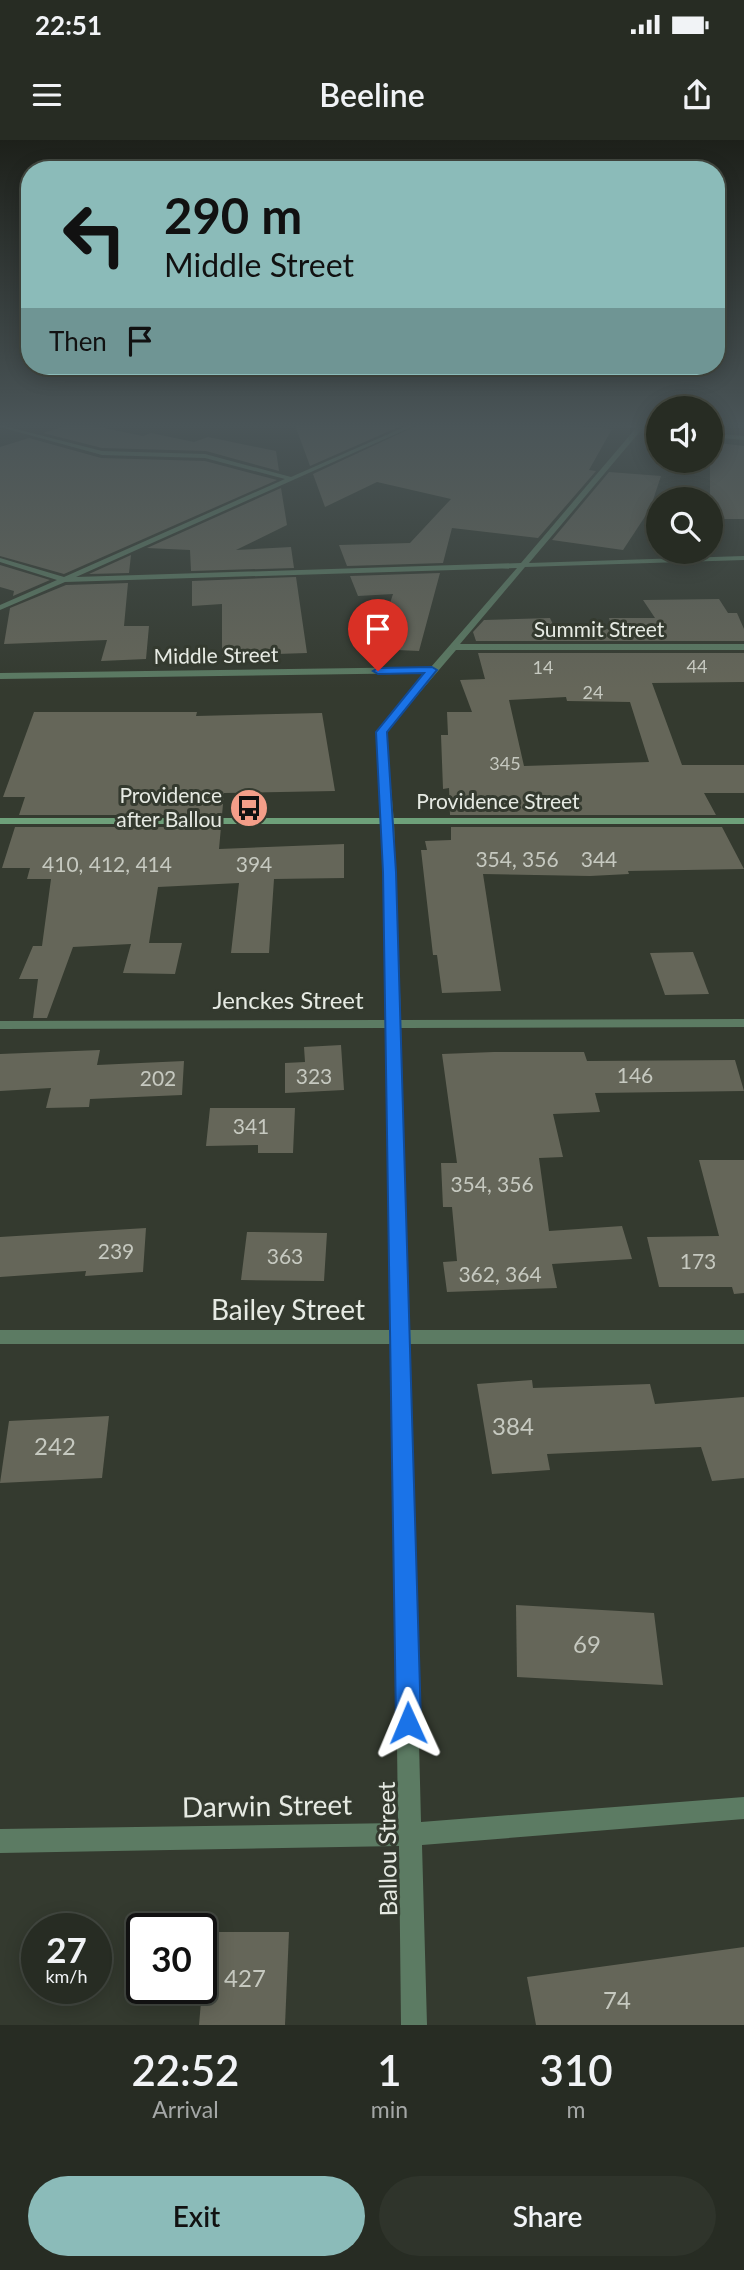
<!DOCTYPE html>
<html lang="en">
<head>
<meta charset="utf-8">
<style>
	:root { --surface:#272c23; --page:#2f342b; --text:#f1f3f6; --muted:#a4a7a6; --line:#434841; --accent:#8bbbb9 }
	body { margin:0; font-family:Lato,sans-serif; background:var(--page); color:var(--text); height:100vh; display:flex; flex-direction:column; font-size:26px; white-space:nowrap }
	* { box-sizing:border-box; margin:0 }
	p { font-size:23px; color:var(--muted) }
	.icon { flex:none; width:38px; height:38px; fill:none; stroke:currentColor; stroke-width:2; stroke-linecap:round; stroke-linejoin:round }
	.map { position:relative; height:1885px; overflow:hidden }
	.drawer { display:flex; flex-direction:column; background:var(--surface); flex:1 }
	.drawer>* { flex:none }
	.top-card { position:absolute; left:21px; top:21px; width:704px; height:214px; border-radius:28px; box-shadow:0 4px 18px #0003,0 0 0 2px var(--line); background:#8bbbb9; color:#111; overflow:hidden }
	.buttons { position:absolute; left:646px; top:256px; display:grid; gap:14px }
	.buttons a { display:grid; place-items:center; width:77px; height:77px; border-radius:50%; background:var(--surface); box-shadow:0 4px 18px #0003,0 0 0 2px var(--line); font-size:35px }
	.speed { position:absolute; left:21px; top:1773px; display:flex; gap:14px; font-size:35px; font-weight:700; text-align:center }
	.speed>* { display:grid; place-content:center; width:91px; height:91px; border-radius:50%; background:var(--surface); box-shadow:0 4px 18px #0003,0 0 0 2px var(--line); line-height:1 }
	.speed small { font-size:18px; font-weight:400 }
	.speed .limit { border:4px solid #111; border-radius:10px; background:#fff; color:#111 }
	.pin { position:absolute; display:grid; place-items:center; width:60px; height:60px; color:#fff; margin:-72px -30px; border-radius:50% 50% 50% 0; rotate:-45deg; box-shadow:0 0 7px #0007 }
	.pin .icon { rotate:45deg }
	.me { position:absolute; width:77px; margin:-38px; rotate:359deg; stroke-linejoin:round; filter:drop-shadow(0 0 5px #0008) }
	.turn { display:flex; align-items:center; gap:24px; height:147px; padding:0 28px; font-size:32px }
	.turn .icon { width:91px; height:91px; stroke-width:2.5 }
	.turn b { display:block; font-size:49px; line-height:60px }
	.then { display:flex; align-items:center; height:66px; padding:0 28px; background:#0003; gap:14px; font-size:26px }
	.eta { display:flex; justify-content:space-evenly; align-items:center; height:119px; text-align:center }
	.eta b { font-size:42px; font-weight:600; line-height:49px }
	.action { display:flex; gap:14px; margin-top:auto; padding:14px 28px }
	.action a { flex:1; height:80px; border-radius:42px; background:var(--accent); color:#111; font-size:28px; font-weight:600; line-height:80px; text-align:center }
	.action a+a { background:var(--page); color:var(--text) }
	.status { display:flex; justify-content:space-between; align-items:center; height:49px; padding:0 35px; background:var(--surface); direction:ltr }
	.status svg { height:19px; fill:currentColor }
	header { display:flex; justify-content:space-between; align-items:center; height:91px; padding:0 28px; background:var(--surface); font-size:32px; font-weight:600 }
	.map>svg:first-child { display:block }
	.building { fill:#656659; fill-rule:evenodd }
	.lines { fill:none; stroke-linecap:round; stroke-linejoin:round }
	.street { fill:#5c7b63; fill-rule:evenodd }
	.secondary { fill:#6ea07a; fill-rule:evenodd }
	.route { fill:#1a73e8; stroke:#114b97; stroke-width:2 }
	.labels { text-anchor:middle; stroke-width:6; stroke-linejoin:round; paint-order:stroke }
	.far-number-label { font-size:18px; fill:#c6c9c0 }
	.far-street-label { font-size:21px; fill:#e6eae3; stroke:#343a2f }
	.far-poi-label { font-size:21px; fill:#e6eae3; stroke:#343a2f; text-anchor:end }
	.number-label { font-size:21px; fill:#c6c9c0 }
	.street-label { font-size:24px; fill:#e6eae3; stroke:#343a2f }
	.near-number-label { font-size:24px; fill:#c6c9c0 }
	.near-street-label { font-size:28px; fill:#e6eae3; stroke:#343a2f }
</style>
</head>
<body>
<div class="status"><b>22:51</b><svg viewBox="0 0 49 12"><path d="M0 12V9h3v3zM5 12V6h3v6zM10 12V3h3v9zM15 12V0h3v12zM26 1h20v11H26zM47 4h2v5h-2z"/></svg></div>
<header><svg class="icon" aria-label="menu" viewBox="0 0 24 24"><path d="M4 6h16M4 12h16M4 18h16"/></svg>Beeline<svg class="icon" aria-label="share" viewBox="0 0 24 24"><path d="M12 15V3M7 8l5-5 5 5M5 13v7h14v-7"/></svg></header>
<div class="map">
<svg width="744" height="1885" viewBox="0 0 744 1885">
	<rect width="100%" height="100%" fill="#343a2f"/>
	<g class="building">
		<path d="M 69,285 L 89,285 L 143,296 L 151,293 L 194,302 L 208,297 L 276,311 L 279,331 L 206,311 L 102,308 L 43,293 Z"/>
		<path d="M 295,285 L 403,285 L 310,326 Z"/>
		<path d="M 418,285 L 564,285 L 612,289 L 589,330 L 596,331 L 538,398 L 452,388 L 443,423 L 347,426 L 339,405 L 410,403 L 451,359 L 377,342 L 325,367 L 313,334 Z"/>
		<path d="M 29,298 L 101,318 L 205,321 L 277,340 L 64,434 L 0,416 L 0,307 Z"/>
		<path d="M 710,302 L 744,306 L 744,379 L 710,379 Z"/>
		<path d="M 609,332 L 661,336 L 650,369 L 623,410 L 552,400 Z"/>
		<path d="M 281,348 L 287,385 L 236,410 L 291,407 L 294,428 L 191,431 L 190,410 L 147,408 Z"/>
		<path d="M 131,415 L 129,433 L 89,434 Z"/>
		<path d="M 0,425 L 50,440 L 13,456 L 14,451 L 0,447 Z"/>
		<path d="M 440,433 L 419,511 L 375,509 L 393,454 L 358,456 L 350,436 Z"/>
		<path d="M 296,437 L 307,513 L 222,516 L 222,464 L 192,466 L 192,441 Z"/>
		<path d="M 128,443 L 124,486 L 149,486 L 146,519 L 101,521 L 107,500 L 4,504 L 10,468 L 66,445 Z"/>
		<path d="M 719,459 L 728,473 L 737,473 L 744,489 L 744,501 L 476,501 L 473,492 L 484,480 L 550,478 L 556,491 L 612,489 L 609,478 L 655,478 L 643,460 Z"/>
		<path d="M 478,513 L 744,513 L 744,542 L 652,543 L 682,625 L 744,625 L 744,653 L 704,653 L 716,675 L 450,675 L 449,648 L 443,649 L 441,595 L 448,595 L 447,572 L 472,572 L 460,540 L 485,539 ZM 566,557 L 567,561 L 630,562 L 649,622 L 524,626 L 509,560 Z"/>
		<path d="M 34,572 L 197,572 L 196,576 L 322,573 L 335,651 L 224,653 L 222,675 L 19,675 L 25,657 L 3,657 Z"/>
		<path d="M 15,687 L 221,687 L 219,709 L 344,704 L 344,738 L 274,739 L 269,813 L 231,813 L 239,743 L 158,747 L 149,803 L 182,803 L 175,834 L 123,833 L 131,804 L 73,807 L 47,878 L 33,878 L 38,839 L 19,839 L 33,806 L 42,806 L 51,739 L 27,739 L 30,728 L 2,728 Z"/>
		<path d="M 451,687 L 722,687 L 744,729 L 628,731 L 629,734 L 590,736 L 483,734 L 501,851 L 442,853 L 437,815 L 433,815 L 421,710 L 427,710 L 425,701 L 451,700 Z"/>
		<path d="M 693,812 L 709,854 L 665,855 L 650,813 Z"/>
		<path d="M 341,905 L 344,950 L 285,953 L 285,923 L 305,922 L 304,907 Z"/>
		<path d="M 100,910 L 97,925 L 184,921 L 182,955 L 90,959 L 89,967 L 46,968 L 51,948 L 0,951 L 0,914 Z"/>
		<path d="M 494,912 L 584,912 L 587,921 L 735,920 L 744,951 L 595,953 L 600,972 L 553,974 L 563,1017 L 539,1018 L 549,1091 L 622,1086 L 632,1119 L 552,1124 L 557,1148 L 447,1152 L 443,1122 L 457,1121 L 452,1067 L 443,1067 L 441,1023 L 457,1023 L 442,914 Z"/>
		<path d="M 210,968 L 295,968 L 293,1013 L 258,1013 L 258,1005 L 206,1006 Z"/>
		<path d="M 699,1020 L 744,1020 L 744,1153 L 734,1154 L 732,1147 L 659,1147 L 647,1097 L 719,1096 Z"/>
		<path d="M 146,1088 L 143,1132 L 85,1136 L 86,1131 L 0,1137 L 0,1097 Z"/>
		<path d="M 247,1092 L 327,1093 L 324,1141 L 241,1140 Z"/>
		<path d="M 532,1240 L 533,1248 L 650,1244 L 655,1264 L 744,1257 L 744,1338 L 712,1341 L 701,1307 L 547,1314 L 550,1330 L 492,1334 L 477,1244 Z"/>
		<path d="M 109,1276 L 102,1338 L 0,1343 L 9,1281 Z"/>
		<path d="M 516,1465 L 654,1473 L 663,1545 L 517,1537 Z"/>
		<path d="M 207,1792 L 289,1792 L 285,1885 L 199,1885 Z"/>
		<path d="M 744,1807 L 744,1885 L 536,1885 L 527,1837 Z"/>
	</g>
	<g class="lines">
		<g class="street">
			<path d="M 0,285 L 102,311 L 205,314 L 291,337 L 409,285 L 416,285 L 76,437 L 521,423 L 636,288 L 619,285 L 658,287 L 658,291 L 642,289 L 529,423 L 744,416 L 744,420 L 525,427 L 460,504 L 744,504 L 744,510 L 456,510 L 386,592 L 394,682 L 401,880 L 744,879 L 744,887 L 401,888 L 409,1190 L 744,1190 L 744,1204 L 409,1204 L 421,1682 L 744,1657 L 744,1679 L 422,1705 L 427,1885 L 401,1885 L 399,1706 L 0,1713 L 0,1689 L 398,1683 L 392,1204 L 0,1204 L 0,1190 L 392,1190 L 387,888 L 0,889 L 0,881 L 387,880 L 384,682 L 376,592 L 427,533 L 0,539 L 0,533 L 431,527 L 517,428 L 65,442 L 0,470 L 0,465 L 57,440 L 0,422 L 0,418 L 64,437 L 285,339 L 205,318 L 102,315 L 0,287 Z"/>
			<path d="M 710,293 L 744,296 L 744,300 L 710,297 Z"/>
		</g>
		<rect class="secondary" x="0" y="678" width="744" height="6"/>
	</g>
	<linearGradient id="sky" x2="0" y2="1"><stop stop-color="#1d201a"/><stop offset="0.52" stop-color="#4a5558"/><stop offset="1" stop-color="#4a5558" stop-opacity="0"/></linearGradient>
	<rect width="744" height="549" fill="url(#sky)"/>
	<path class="route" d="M 432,527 L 437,530 L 387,592 L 396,732 L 421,1583 L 417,1592 L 408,1595 L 400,1592 L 396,1583 L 383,732 L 376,592 L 424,533 L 378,534 L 373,531 L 378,528 Z"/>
	<defs>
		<symbol id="bus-disc" viewBox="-11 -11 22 22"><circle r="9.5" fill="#f49e89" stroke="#343a2f"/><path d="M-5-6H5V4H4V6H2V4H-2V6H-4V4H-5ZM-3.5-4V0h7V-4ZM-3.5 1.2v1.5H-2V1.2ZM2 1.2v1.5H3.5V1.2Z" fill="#111"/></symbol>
	</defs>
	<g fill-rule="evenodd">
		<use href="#bus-disc" x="227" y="646" width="44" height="44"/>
	</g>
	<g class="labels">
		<g class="far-number-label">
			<text x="697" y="533">44</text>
			<text x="543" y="534">14</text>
			<text x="593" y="559">24</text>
			<text x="505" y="630">345</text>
		</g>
		<g class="far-street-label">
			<text x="599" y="497">Summit Street</text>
			<text transform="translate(216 516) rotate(-1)" y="7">Middle Street</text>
			<text x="498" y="669">Providence Street</text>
		</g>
		<g class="far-poi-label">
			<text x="222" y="663">Providence<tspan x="222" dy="24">after Ballou</tspan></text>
		</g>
		<g class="number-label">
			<text x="517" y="727">354, 356</text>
			<text x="599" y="727">344</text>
			<text x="107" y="732">410, 412, 414</text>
			<text x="254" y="732">394</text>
			<text x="635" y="943">146</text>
			<text x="314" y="944">323</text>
			<text x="158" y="946">202</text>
			<text x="251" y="994">341</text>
			<text x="492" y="1052">354, 356</text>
			<text x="116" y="1119">239</text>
			<text x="285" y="1124">363</text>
			<text x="698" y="1129">173</text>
			<text x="500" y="1142">362, 364</text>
		</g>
		<g class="street-label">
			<text x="288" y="869">Jenckes Street</text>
			<text transform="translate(388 1709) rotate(-91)" y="8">Ballou Street</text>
		</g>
		<g class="near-number-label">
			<text x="513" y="1295">384</text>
			<text x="55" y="1315">242</text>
			<text x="587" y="1513">69</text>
			<text x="245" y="1847">427</text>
			<text x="617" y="1869">74</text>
		</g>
		<g class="near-street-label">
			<text x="288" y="1180">Bailey Street</text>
			<text transform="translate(267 1666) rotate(-1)" y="10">Darwin Street</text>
		</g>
	</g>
</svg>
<div class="buttons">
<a><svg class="icon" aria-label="sound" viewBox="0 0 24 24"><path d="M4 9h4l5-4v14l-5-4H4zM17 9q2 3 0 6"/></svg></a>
<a><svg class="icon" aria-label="search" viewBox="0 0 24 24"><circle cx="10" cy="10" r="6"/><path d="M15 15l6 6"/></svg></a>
</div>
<div class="speed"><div>27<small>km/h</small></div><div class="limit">30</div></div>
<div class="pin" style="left:378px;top:531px;background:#d93025"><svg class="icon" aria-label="arrive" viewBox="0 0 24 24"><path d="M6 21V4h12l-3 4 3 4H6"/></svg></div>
<svg class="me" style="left:408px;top:1583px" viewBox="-20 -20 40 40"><path d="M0-17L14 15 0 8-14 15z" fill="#1a73e8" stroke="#fff" stroke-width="4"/></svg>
<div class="top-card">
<div class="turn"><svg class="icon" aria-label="left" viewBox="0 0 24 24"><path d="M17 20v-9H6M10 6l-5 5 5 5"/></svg><div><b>290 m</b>Middle Street</div></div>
<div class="then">Then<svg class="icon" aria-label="arrive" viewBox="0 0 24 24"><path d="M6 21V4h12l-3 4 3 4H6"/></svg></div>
</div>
</div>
<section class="drawer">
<div class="eta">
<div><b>22:52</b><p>Arrival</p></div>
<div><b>1</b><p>min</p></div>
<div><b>310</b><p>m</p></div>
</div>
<div class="action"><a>Exit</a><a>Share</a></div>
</section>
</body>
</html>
